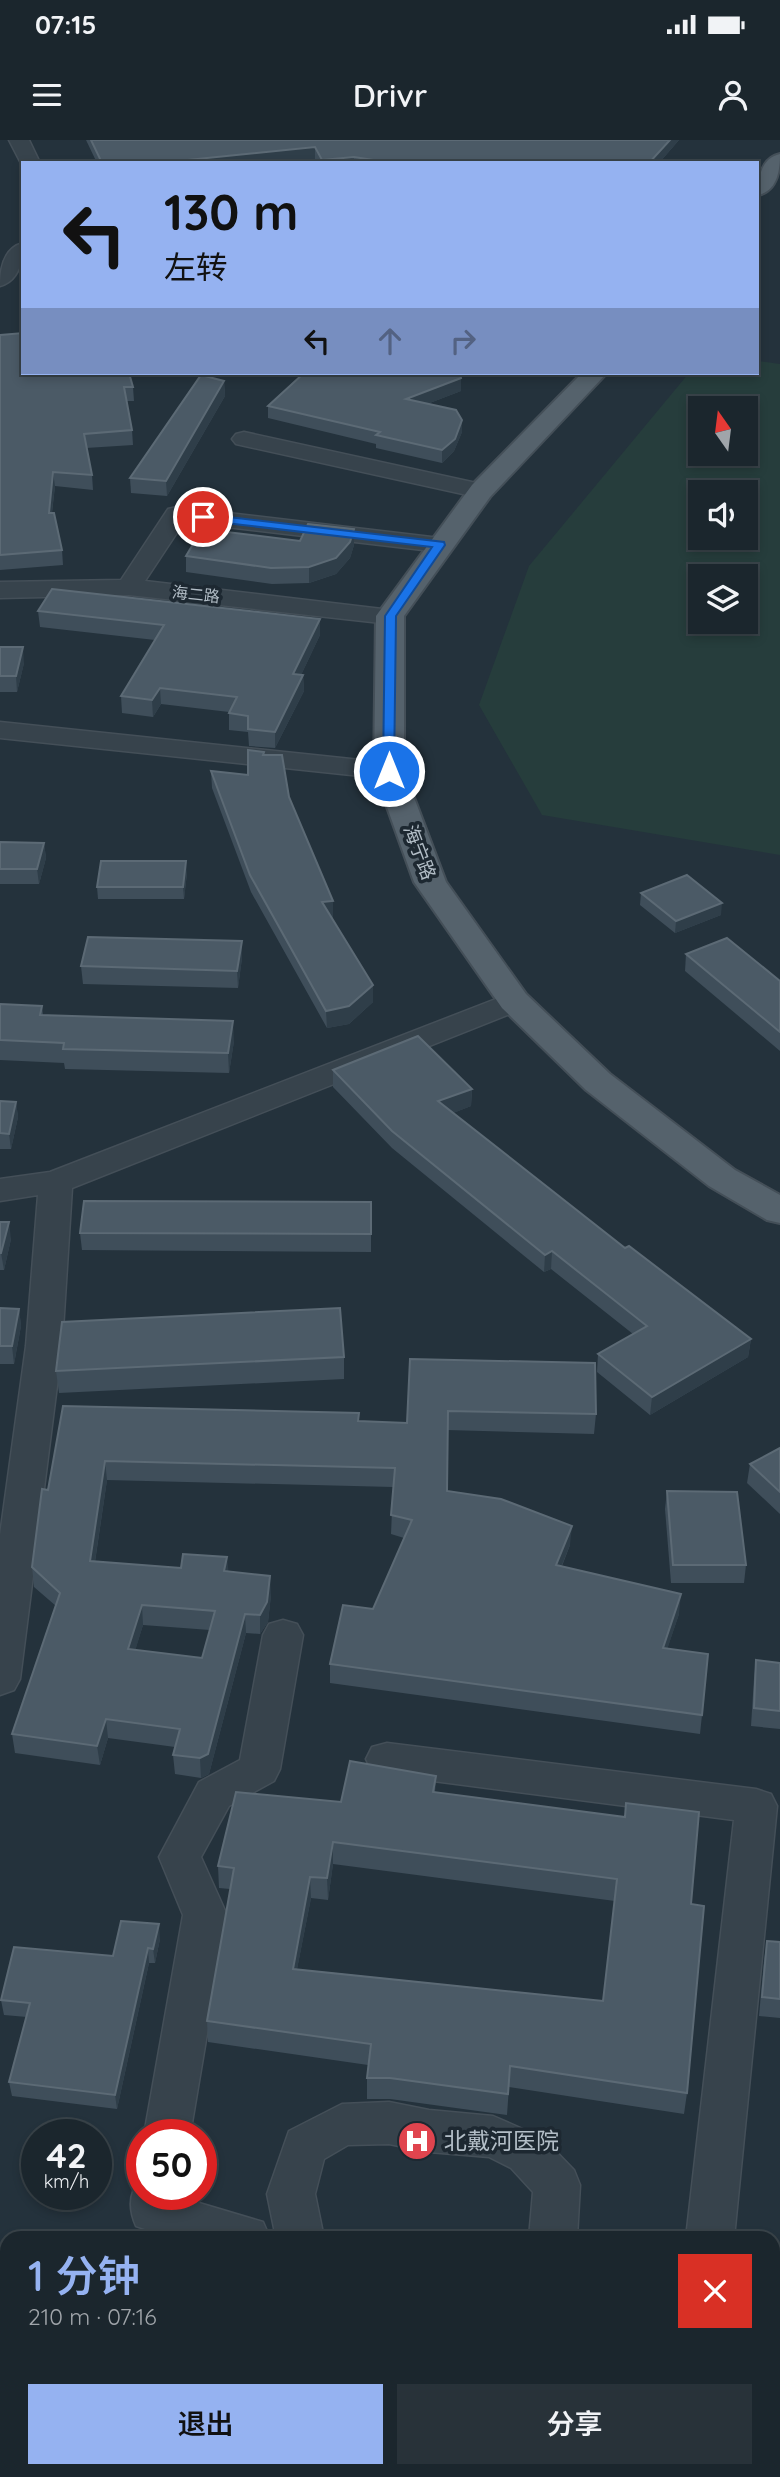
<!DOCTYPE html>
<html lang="zh">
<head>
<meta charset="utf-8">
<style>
	:root { --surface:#1b262d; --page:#283239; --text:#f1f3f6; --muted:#a0a5aa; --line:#394349; --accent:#95b2f1 }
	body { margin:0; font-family:Quicksand,"Noto Sans SC",sans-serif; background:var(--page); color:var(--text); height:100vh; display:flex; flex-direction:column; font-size:26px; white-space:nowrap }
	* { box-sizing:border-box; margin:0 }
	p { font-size:23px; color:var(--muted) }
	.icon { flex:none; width:38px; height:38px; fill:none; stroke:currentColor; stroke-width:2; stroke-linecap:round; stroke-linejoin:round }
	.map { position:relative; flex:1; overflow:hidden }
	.details { position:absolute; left:0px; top:2091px; width:780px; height:247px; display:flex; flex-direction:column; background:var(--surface); border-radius:21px 21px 0 0; box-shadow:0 4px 10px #0003,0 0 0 2px var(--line) }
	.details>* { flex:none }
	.hud { position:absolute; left:21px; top:21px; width:738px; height:214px; border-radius:0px; box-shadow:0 4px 10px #0003,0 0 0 2px var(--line); background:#95b2f1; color:#111; overflow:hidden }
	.needle { width:46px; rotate:346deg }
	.controls { position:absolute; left:688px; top:256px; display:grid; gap:14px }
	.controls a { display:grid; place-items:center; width:70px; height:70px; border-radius:0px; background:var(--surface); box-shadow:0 4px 10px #0003,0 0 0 2px var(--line); font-size:35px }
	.speed { position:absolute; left:21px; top:1979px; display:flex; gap:14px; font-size:35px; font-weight:700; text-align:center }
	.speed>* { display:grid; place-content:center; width:91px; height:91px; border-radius:50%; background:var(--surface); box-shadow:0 4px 10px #0003,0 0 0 2px var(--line); line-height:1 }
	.speed small { font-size:18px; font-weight:400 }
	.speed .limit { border:10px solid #d22; background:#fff; color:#111 }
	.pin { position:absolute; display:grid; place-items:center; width:60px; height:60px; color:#fff; margin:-30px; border:4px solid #fff; border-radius:50%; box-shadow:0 2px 7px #0007 }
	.me { position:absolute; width:77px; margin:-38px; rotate:0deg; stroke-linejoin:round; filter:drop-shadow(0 0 5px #0008) }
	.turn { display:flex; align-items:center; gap:24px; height:147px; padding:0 28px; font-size:32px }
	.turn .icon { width:91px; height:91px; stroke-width:2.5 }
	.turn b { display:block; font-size:49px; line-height:60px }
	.lanes { display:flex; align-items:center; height:66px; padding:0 28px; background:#0003; justify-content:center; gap:35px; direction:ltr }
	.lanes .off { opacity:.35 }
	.round { display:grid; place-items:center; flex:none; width:74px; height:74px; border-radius:0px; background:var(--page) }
	.headline { display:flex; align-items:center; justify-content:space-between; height:119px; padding:0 28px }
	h1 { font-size:42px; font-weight:600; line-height:52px; color:var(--accent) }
	.button { display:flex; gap:14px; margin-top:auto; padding:14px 28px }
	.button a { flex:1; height:80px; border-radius:0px; background:var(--accent); color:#111; font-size:28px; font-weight:600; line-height:80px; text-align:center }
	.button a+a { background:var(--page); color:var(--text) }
	.status { display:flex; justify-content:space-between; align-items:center; height:49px; padding:0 35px; background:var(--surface); direction:ltr }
	.status svg { height:19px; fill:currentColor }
	header { display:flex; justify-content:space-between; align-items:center; height:91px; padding:0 28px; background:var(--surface); font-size:32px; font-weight:600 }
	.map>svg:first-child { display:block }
	.green { fill:#263d3c; fill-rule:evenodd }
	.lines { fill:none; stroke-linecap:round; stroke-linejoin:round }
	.minor-casing { stroke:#444f58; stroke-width:3 }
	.major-casing { stroke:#444f58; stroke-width:4 }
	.path { stroke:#3f5553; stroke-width:5; stroke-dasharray:7 7; stroke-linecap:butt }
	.minor { fill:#37434c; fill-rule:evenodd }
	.major { fill:#55626c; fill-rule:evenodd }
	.wall { fill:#3f4e5a; fill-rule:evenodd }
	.shaded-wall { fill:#2f3e49 }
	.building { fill:#4b5a66; stroke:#5c6a75; stroke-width:2; fill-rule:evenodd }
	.route { fill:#1a73e8; stroke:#114b97; stroke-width:2 }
	.labels { text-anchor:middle; stroke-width:7; stroke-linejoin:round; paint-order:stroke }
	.far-street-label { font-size:16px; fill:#b3bec7; stroke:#1d2831 }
	.street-label { font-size:19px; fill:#b3bec7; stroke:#1d2831 }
	.near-poi-label { font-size:23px; fill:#b3bec7; stroke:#1d2831; text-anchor:start }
</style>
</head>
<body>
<div class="status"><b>07:15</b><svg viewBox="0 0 49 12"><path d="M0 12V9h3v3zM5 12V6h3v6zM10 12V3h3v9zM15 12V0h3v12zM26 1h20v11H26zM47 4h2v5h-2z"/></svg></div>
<header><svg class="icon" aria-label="menu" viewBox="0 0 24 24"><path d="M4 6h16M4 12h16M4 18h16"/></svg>Drivr<svg class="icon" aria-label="person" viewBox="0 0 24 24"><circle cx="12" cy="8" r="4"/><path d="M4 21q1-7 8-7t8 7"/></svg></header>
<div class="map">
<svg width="780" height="2337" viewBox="0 0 780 2337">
	<rect width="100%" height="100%" fill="#24323c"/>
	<path class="green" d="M 758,221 L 780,224 L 780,715 L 542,675 L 479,565 L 529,426 L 689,233 L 758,233 ZM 700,268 L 746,268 L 746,313 L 700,313 ZM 700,352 L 746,352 L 746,397 L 700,397 ZM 700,436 L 746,436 L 746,481 L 700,481 Z"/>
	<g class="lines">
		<defs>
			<g id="minor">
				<path d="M 9,0 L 29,0 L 40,23 L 23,23 L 23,27 Z"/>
				<path d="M 23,103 C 23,120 19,141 0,146 C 0,130 3,108 23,103 Z"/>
				<path d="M 244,292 L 481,344 L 489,346 L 493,351 L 489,356 L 481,358 L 236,304 L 232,299 L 236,294 Z"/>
				<path d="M 177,367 L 440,398 L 449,400 L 452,405 L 449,410 L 440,412 L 184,382 L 145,441 L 399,471 L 403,476 L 399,481 L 390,484 L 129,455 L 0,458 L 0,442 L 121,440 L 168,369 Z"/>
				<path d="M 0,582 L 389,623 L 399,625 L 403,631 L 399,637 L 389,639 L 0,598 Z"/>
				<path d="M 514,852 L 525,854 L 529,861 L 525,868 L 72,1048 L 62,1206 L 20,1539 L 14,1550 L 0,1555 L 0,1395 L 26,1206 L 38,1055 L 0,1061 L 0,1039 L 50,1032 Z"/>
				<path d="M 283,1480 L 297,1484 L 303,1495 L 280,1629 L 274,1641 L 229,1666 L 201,1717 L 227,1775 L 190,1995 L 144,1995 L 183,1775 L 159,1717 L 199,1642 L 240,1620 L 263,1495 L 269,1484 Z"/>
				<path d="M 387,1603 L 756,1649 L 771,1654 L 777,1666 L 734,2098 L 686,2098 L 734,1680 L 387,1635 L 372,1631 L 366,1619 L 372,1607 Z"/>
				<path d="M 389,1962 L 429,1970 L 493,1976 L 543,1998 L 574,2030 L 580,2045 L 577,2098 L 529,2098 L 533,2052 L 511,2028 L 489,2017 L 429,2012 L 389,2004 L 348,2005 L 324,2019 L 315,2054 L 324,2098 L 276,2098 L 267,2054 L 289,1991 L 342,1964 Z"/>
				<path d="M 142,2038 L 142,2054 L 179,2054 L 179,2057 L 263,2082 L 270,2098 L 172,2098 L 136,2086 C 129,2070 128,2052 142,2038 Z"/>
				<path d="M 144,2331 L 194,2331 L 193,2337 L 143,2337 Z"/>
				<path d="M 351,2331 L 401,2331 L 400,2337 L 350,2337 Z"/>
			</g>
			<g id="major">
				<path d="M 780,14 C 780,31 777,51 758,55 C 758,38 761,18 780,14 Z"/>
				<path d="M 582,233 L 607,233 L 490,357 L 404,476 L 404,631 L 446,742 L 526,854 L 610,934 L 735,1030 L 780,1055 L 780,1083 L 767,1080 L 709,1046 L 586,950 L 502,868 L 414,742 L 374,631 L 376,476 L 472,345 Z"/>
				<path d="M 0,2186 L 7,2189 L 7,2241 L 0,2238 Z"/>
				<path d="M 283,2331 L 352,2331 L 355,2337 L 286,2337 Z"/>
			</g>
		</defs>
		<use href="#minor" class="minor-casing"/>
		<use href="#major" class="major-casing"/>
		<g class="path">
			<path d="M 0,2116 L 7,2118"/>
			<path d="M 0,2313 L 7,2317"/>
			<path d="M 774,2324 L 780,2325"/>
			<path d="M 38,2331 L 51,2337"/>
		</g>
		<use href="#minor" class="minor"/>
		<use href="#major" class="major"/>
	</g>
	<g class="wall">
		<path d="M 86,0 L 679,0 L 659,23 L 317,23 L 315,19 L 277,23 L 97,23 Z"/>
		<path d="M 0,195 L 133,247 L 134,261 L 126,261 L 132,290 L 133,305 L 86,308 L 92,335 L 93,350 L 55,346 L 52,373 L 62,410 L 63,425 L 0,430 Z"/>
		<path d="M 224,241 L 225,256 L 167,356 L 131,353 L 130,338 Z"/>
		<path d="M 461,251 L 427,264 L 462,280 L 462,292 L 454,311 L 442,323 L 376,308 L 376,304 L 268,278 L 268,266 Z"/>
		<path d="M 354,389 L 354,405 L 350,418 L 336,434 L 309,443 L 272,444 L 186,432 L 186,416 L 300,401 Z"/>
		<path d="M 38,471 L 320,495 L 301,535 L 303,535 L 304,551 L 275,608 L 249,606 L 248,592 L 229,590 L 229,572 L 161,564 L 153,577 L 122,573 L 121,556 L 155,500 L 40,487 Z"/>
		<path d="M 0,507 L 24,523 L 17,552 L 0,552 Z"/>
		<path d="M 264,612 L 264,615 L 289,657 L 333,778 L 331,778 L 373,845 L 373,862 L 349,884 L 327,888 L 251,752 L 212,648 L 211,631 L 248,635 Z"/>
		<path d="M 0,702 L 44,703 L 46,718 L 39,744 L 0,744 Z"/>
		<path d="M 187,733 L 184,759 L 98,759 L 97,747 Z"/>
		<path d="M 641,753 L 721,775 L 675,793 L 640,765 Z"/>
		<path d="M 242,801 L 242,818 L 238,848 L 83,844 L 81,826 Z"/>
		<path d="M 686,814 L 780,841 L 780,911 L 685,831 Z"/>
		<path d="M 0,864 L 42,866 L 43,875 L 234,901 L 229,933 L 65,929 L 64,923 L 0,920 Z"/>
		<path d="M 333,930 L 472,949 L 471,966 L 453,973 L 625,1108 L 751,1199 L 748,1217 L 650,1275 L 597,1232 L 598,1214 L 633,1194 L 551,1129 L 544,1132 L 392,1008 L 333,947 Z"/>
		<path d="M 0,961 L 16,962 L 18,977 L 11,1009 L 0,1009 Z"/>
		<path d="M 371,1062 L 371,1112 L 82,1110 L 80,1093 Z"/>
		<path d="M 0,1082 L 11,1099 L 4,1130 L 0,1130 Z"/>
		<path d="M 0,1168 L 19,1169 L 21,1186 L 14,1224 L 0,1224 Z"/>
		<path d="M 344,1217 L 344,1239 L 59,1253 L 56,1231 Z"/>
		<path d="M 410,1219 L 596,1274 L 594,1294 L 447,1290 L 447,1351 L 570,1405 L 562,1426 L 679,1474 L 667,1509 L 702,1575 L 700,1594 L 330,1543 L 330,1524 L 373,1469 L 404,1398 L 391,1394 L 393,1347 L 107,1340 L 95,1422 L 228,1432 L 271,1455 L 268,1482 L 260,1494 L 246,1493 L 209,1634 L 201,1638 L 175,1634 L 173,1615 L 175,1607 L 108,1598 L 100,1625 L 15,1613 L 12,1594 L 56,1466 L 34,1447 L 32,1427 L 48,1350 L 63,1266 L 359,1281 L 407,1283 ZM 143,1485 L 210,1490 L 202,1518 L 135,1510 Z"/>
		<path d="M 780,1308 L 780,1374 L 747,1343 L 750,1324 Z"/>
		<path d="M 667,1351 L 746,1425 L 744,1443 L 671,1443 L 665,1369 Z"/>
		<path d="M 756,1520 L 780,1523 L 780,1589 L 751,1586 L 754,1538 Z"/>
		<path d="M 436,1636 L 435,1652 L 691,1764 L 687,1953 L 684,1974 L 509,1947 L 507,1975 L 390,1959 L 367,1959 L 367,1938 L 368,1925 L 208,1902 L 207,1881 L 230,1749 L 219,1748 L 218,1726 L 341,1662 ZM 333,1724 L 615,1761 L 603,1861 L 297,1829 L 311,1758 L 328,1760 Z"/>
		<path d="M 160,1799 L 155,1823 L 149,1823 L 117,1969 L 12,1956 L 9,1942 L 27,1877 L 4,1875 L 1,1860 Z"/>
		<path d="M 767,1801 L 780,1802 L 780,1878 L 759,1876 L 764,1820 Z"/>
		<path d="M 774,2104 L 780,2105 L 780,2209 L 774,2208 Z"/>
	</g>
	<g class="shaded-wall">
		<path d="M 670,0 L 679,0 L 659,23 L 649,23 Z"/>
		<path d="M 315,7 L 315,19 L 277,23 L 158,23 Z"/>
		<path d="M 354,17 L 354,23 L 323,23 L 322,20 Z"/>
		<path d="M 461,238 L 461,251 L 406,272 L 406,259 Z"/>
		<path d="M 224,241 L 225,256 L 167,356 L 166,341 Z"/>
		<path d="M 462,280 L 462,292 L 454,311 L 442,323 L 442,310 Z"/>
		<path d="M 53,332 L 55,346 L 50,387 L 49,373 Z"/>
		<path d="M 354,389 L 354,405 L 350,418 L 336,434 L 309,443 L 309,427 Z"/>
		<path d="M 320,479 L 320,495 L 294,550 L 293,534 Z"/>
		<path d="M 23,507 L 24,523 L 17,552 L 16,536 Z"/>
		<path d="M 303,535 L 304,551 L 275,608 L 275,592 Z"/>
		<path d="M 160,548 L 161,564 L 153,577 L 152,560 Z"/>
		<path d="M 44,703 L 46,718 L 39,744 L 37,729 Z"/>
		<path d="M 186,721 L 187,733 L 184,759 L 183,747 Z"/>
		<path d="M 333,761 L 333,778 L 322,779 L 322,762 Z"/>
		<path d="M 722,763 L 721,775 L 675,793 L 676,781 Z"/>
		<path d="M 242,801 L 242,818 L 238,848 L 237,831 Z"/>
		<path d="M 373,845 L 373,862 L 349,884 L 327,888 L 326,871 Z"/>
		<path d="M 233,881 L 234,901 L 229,933 L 228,913 Z"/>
		<path d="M 472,949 L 471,966 L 438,979 L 438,961 Z"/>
		<path d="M 16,962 L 18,977 L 11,1009 L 9,994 Z"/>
		<path d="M 9,1082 L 11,1099 L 4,1130 L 1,1113 Z"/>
		<path d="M 552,1111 L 551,1129 L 544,1132 L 545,1115 Z"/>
		<path d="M 19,1169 L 21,1186 L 14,1224 L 12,1206 Z"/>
		<path d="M 751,1199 L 748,1217 L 650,1275 L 652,1257 Z"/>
		<path d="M 105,1321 L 107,1340 L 92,1441 L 90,1421 Z"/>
		<path d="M 572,1386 L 570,1405 L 554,1444 L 556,1425 Z"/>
		<path d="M 227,1417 L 229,1436 L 224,1431 Z"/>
		<path d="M 270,1436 L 271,1455 L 268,1482 L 260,1494 L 260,1475 Z"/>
		<path d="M 681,1454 L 679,1474 L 661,1528 L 663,1508 Z"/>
		<path d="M 142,1465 L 143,1485 L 130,1528 L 128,1509 Z"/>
		<path d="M 245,1474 L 246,1493 L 209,1634 L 201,1638 L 200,1618 Z"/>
		<path d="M 106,1579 L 108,1598 L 100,1625 L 97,1606 Z"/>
		<path d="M 333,1702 L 333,1724 L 328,1760 L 327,1738 Z"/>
		<path d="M 310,1737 L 311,1758 L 293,1850 L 293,1829 Z"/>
		<path d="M 159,1784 L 160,1799 L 155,1823 L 153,1809 Z"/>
		<path d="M 148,1808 L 149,1823 L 117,1969 L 115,1955 Z"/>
	</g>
	<g class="building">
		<path d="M 91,0 L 670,0 L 649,23 L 393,23 L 354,17 L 322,20 L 315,7 L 158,23 L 102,23 Z"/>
		<path d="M 23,193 L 23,233 L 129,233 L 133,247 L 124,247 L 132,290 L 84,294 L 92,335 L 53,332 L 49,373 L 54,373 L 62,410 L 0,415 L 0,195 Z"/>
		<path d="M 304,233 L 460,233 L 461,238 L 406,259 L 456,270 L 462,280 L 455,299 L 442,310 L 376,295 L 380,292 L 268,266 Z"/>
		<path d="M 201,235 L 224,241 L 166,341 L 130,338 Z"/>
		<path d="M 308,384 L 354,389 L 350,402 L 336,418 L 309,427 L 271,428 L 186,416 L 202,389 L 300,401 Z"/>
		<path d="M 52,449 L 320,479 L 293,534 L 303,535 L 275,592 L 248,589 L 248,576 L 229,573 L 237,557 L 160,548 L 152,560 L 121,556 L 164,485 L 38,471 Z"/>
		<path d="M 0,507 L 23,507 L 16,536 L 0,536 Z"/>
		<path d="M 248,610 L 264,612 L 263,615 L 282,615 L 289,657 L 333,761 L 322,762 L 373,845 L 349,866 L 326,871 L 250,735 L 211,631 L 248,635 Z"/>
		<path d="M 0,702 L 44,703 L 37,729 L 0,729 Z"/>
		<path d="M 101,721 L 186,721 L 183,747 L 97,747 Z"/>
		<path d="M 687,735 L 722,763 L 676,781 L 641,753 Z"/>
		<path d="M 88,797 L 242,801 L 237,831 L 81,826 Z"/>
		<path d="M 727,798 L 780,841 L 780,892 L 686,814 Z"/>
		<path d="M 0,864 L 42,866 L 40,875 L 233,881 L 228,913 L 63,909 L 64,903 L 0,900 Z"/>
		<path d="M 418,896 L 472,949 L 438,961 L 625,1108 L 629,1106 L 751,1199 L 652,1257 L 598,1214 L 647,1186 L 552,1111 L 545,1115 L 392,991 L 333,930 Z"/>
		<path d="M 0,961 L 16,962 L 9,994 L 0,993 Z"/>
		<path d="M 84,1061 L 371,1062 L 371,1094 L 80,1093 Z"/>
		<path d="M 0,1082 L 9,1082 L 1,1113 L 0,1113 Z"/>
		<path d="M 0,1168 L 19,1169 L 12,1206 L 0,1206 Z"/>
		<path d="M 340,1168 L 344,1217 L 56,1231 L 62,1182 Z"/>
		<path d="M 410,1219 L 595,1223 L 596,1274 L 448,1271 L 447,1351 L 501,1359 L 572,1386 L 556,1425 L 681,1454 L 663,1508 L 708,1514 L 702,1575 L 330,1524 L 343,1465 L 373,1469 L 412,1380 L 391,1375 L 395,1328 L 105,1321 L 90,1421 L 181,1428 L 183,1414 L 227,1417 L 224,1431 L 270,1436 L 267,1462 L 260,1475 L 245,1474 L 208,1614 L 200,1618 L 173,1615 L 180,1589 L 106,1579 L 97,1606 L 12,1594 L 60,1453 L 32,1427 L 42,1349 L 48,1350 L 63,1266 L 359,1273 L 358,1281 L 407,1283 ZM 142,1465 L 215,1471 L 202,1518 L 128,1509 Z"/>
		<path d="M 780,1308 L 780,1352 L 750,1324 Z"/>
		<path d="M 667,1351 L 737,1352 L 746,1425 L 673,1425 Z"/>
		<path d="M 756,1520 L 780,1523 L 780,1571 L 754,1568 Z"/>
		<path d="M 350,1621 L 436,1636 L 433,1652 L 625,1677 L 626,1663 L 699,1672 L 691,1764 L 704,1766 L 687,1953 L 510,1926 L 508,1954 L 390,1938 L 367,1938 L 371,1904 L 207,1881 L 234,1728 L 218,1726 L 236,1652 L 341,1662 ZM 333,1702 L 617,1739 L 603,1861 L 293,1829 L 310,1737 L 327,1738 Z"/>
		<path d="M 121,1781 L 159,1784 L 153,1809 L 148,1808 L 115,1955 L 9,1942 L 30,1863 L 1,1860 L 14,1807 L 113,1816 Z"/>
		<path d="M 767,1801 L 780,1802 L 780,1859 L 762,1857 Z"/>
		<path d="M 774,2104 L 780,2105 L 780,2193 L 774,2192 Z"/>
	</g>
	<path class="route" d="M 203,374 L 444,402 L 445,405 L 396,476 L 394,633 L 389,634 L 383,631 L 385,476 L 432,407 L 199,380 L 197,377 Z"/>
	<defs>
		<symbol id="hospital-disc" viewBox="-11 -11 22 22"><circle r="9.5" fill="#e0444e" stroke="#1d2831"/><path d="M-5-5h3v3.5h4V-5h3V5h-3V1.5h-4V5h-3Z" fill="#fff"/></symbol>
	</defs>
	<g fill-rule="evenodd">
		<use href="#hospital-disc" x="395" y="1979" width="44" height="44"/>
	</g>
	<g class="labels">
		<g class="far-street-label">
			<text transform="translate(196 454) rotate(6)" y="6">海二路</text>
		</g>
		<g class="street-label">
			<text transform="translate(420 712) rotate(69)" y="7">海宁路</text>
		</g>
		<g class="near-poi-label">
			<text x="444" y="2009">北戴河医院</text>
		</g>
	</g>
</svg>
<div class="controls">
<a><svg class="needle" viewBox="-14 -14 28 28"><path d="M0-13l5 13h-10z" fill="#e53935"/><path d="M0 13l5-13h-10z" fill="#a0a5aa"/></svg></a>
<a><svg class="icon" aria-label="sound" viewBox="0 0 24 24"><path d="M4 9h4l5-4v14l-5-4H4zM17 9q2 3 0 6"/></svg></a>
<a><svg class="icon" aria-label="layers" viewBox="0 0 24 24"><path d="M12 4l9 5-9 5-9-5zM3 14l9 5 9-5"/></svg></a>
</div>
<div class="speed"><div>42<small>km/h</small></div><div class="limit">50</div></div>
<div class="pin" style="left:203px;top:377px;background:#d93025"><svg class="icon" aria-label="arrive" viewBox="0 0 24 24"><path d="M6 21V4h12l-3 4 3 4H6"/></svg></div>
<svg class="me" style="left:389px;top:631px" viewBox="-20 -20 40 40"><circle r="17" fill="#1a73e8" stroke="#fff" stroke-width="3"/><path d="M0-11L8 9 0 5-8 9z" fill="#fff"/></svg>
<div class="hud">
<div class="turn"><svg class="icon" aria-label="left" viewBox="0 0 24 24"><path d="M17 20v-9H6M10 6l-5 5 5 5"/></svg><div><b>130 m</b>左转</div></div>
<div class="lanes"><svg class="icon" aria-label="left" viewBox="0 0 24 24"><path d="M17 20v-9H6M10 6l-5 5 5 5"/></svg><svg class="icon off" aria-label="ahead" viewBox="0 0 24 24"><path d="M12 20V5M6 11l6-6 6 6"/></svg><svg class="icon off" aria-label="right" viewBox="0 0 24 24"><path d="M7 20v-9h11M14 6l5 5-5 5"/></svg></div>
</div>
<section class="details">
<div class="headline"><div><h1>1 分钟</h1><p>210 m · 07:16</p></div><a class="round" style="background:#d93025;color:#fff"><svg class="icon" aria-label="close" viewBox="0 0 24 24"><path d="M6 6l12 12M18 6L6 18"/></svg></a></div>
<div class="button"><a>退出</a><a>分享</a></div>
</section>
</div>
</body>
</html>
